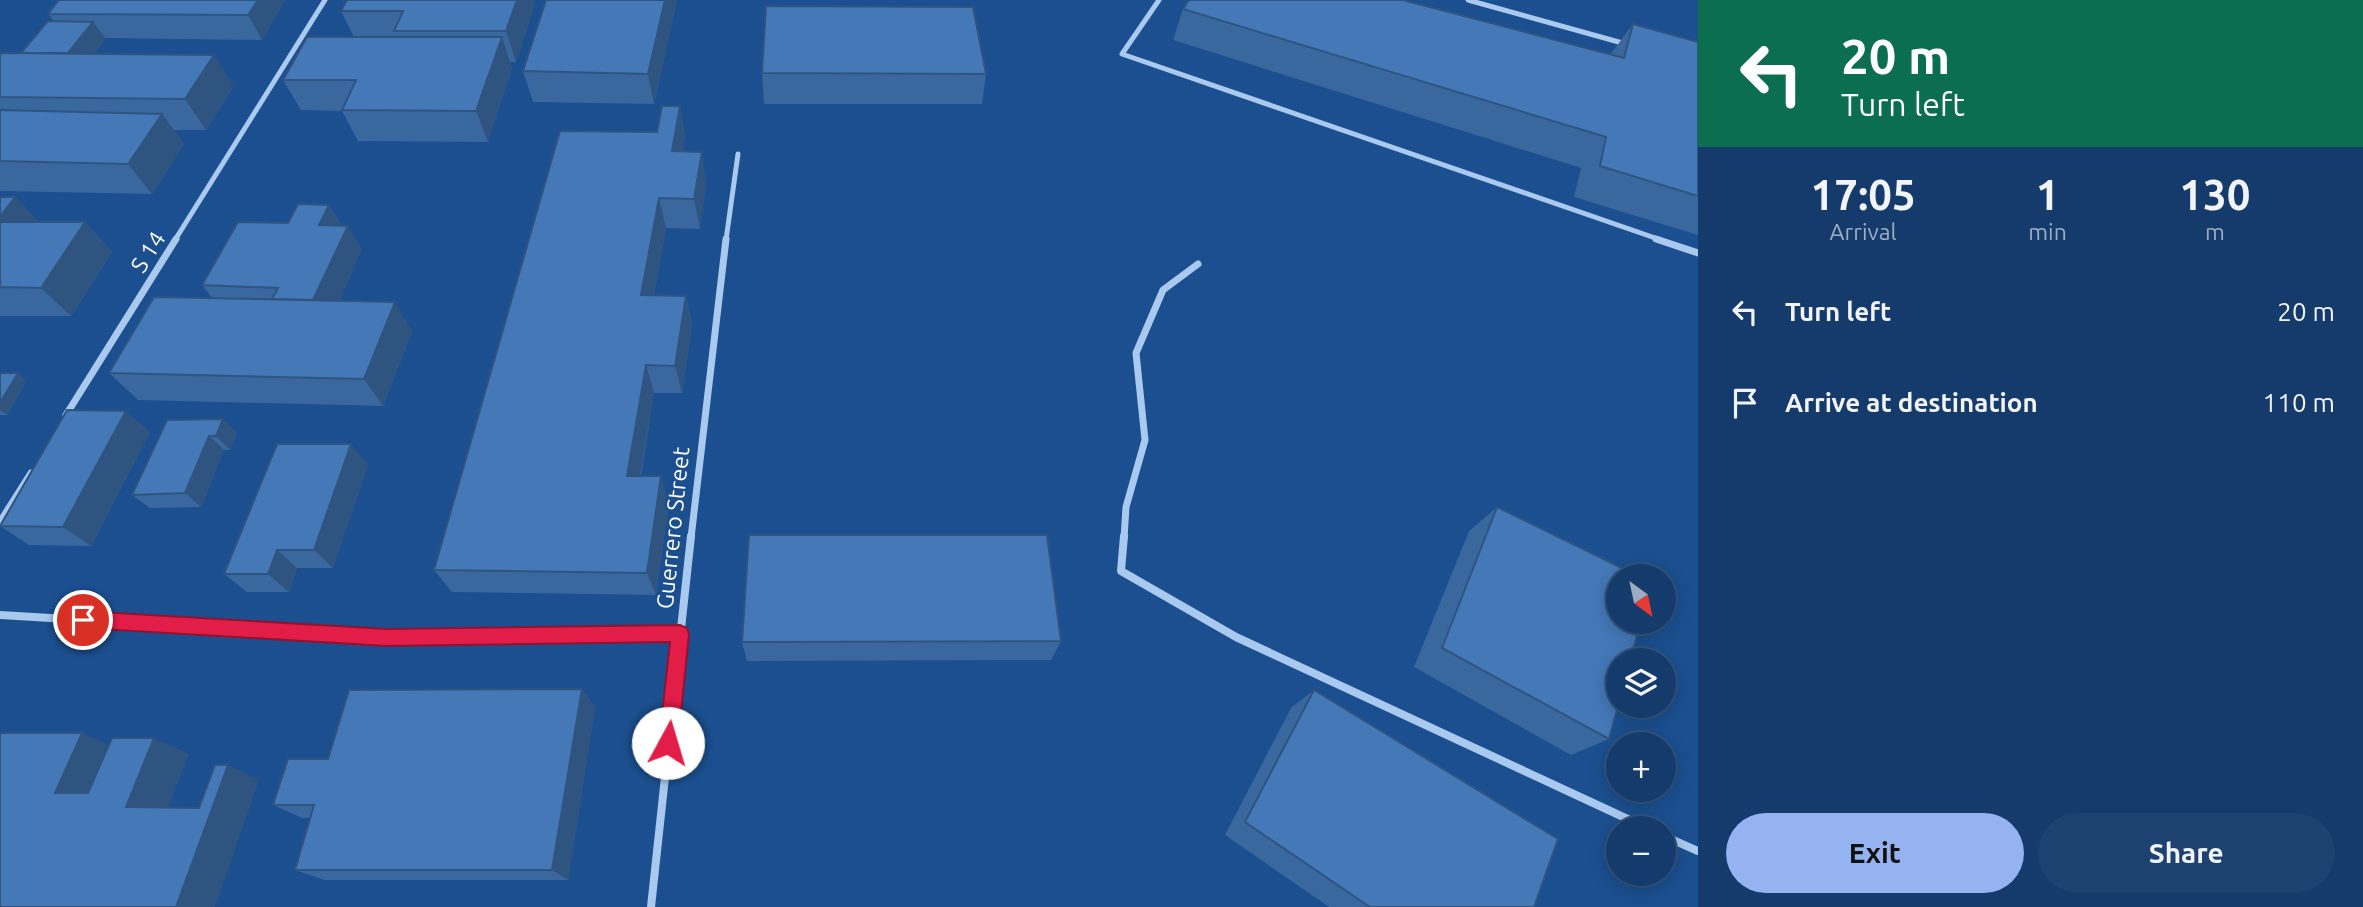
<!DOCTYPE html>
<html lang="en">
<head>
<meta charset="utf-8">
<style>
	:root { --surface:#143b6b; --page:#1d4271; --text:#f1f3f6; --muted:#9dadc1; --line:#33557e; --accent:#95b2f1 }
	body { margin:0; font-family:Ubuntu,sans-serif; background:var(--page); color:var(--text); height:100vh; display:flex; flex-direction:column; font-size:26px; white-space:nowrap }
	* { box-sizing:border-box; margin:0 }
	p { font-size:23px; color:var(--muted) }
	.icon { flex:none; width:38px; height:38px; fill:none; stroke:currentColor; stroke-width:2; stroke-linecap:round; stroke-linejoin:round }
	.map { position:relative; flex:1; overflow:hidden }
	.side { display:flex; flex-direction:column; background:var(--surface); width:665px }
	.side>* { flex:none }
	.hud { background:#0b6e4f; color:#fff; overflow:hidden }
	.needle { width:46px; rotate:147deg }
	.controls { position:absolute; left:1606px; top:564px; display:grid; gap:14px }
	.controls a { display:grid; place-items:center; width:70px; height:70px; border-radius:50%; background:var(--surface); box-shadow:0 4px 18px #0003,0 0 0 2px var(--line); font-size:35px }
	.pin { position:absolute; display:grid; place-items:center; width:60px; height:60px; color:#fff; margin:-30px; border:4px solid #fff; border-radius:50%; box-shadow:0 2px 7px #0007 }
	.me { position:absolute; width:77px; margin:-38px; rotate:6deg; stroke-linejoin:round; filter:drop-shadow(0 0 5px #0008) }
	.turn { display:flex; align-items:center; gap:24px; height:147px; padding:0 28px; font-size:32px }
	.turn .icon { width:91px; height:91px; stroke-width:2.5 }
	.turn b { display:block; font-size:49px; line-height:60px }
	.eta { display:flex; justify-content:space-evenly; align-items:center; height:119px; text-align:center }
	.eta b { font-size:42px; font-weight:600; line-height:49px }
	.action { display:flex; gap:14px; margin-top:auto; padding:14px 28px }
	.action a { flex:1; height:80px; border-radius:42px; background:var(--accent); color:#111; font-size:28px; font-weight:600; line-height:80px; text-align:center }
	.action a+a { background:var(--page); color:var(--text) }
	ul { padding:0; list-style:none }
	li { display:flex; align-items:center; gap:21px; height:91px; padding:0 28px }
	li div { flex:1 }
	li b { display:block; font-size:26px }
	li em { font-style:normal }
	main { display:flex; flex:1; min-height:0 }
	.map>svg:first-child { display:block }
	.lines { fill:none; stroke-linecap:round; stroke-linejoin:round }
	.minor-far2 { stroke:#a9c9ee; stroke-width:5 }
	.minor-far1 { stroke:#a9c9ee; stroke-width:7 }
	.minor { stroke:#a9c9ee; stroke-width:8 }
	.wall { fill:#3a679d }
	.shaded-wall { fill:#305480 }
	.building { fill:#4478b7; stroke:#305480; stroke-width:2 }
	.route { fill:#e11d48; stroke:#92132f; stroke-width:2 }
	.labels { text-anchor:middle; stroke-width:5; stroke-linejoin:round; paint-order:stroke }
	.street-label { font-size:23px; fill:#fff; stroke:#1b4f8f }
</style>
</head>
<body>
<main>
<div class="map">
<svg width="1698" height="907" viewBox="0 0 1698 907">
	<rect width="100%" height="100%" fill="#1b4f8f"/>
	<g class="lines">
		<g class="minor-far2">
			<path d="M 1159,0 L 1122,54 L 1661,240"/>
			<path d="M 1468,0 L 1626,44"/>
			<path d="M 175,240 L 325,0"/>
			<path d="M 726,240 L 738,154"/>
		</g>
		<g class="minor-far1">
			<path d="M 1656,239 L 1698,253"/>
			<path d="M 66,415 L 176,239"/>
			<path d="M 0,522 L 31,473"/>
			<path d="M 691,538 L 726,239"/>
			<path d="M 1124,538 L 1126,507 L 1145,440 L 1136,353 L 1163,290 L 1198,264"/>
		</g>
		<g class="minor">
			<path d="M 1124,536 L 1121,571 L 1236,637 L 1647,828"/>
			<path d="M 0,615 L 387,638 L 680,634"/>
			<path d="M 1664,836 L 1698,851"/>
			<path d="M 651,907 L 691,536"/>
		</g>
	</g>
	<g class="wall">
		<path d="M 285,0 L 262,40 L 105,38 L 94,54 L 234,86 L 206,130 L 173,130 L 184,144 L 152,194 L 0,191 L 0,97 L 54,21 L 48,14 Z"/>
		<path d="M 546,0 L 677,0 L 654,104 L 533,102 L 523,71 Z"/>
		<path d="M 535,4 L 516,62 L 510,62 L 512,68 L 488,142 L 358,141 L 342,111 L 301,110 L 283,80 L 354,37 L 341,11 Z"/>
		<path d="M 1183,9 L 1610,55 L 1633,24 L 1698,42 L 1698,235 L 1574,197 L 1581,168 L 1173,40 Z"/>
		<path d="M 762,73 L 986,74 L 982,104 L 764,104 Z"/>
		<path d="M 680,106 L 685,137 L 683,151 L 706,182 L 700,229 L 666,228 L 654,295 L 686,296 L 692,324 L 682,393 L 654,393 L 641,476 L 669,501 L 656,595 L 452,592 L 434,570 Z"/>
		<path d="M 0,197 L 15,197 L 39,222 L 85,222 L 112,252 L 71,316 L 0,316 Z"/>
		<path d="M 329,205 L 342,226 L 362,249 L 339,301 L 412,331 L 383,406 L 138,400 L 109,373 L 212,298 L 202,285 L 288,223 Z"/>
		<path d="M 0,373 L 27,380 L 7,415 L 0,415 Z"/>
		<path d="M 167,420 L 237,433 L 230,450 L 224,450 L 201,507 L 150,508 L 132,495 Z"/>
		<path d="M 150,432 L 91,546 L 29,545 L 0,526 Z"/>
		<path d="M 368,464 L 333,568 L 297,568 L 289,592 L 247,592 L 224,574 Z"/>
		<path d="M 1497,507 L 1609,739 L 1571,755 L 1414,667 L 1469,531 Z"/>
		<path d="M 1061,641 L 1051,660 L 747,661 L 742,642 Z"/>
		<path d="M 582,689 L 595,707 L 568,880 L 324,880 L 295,870 L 310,818 L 302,818 L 273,805 L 328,759 Z"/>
		<path d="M 1314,690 L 1534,907 L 1329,907 L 1225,835 L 1291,708 Z"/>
	</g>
	<g class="shaded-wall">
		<path d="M 258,0 L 285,0 L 262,40 L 248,15 Z"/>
		<path d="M 517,0 L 534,0 L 535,4 L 516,62 L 506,31 Z"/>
		<path d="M 665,0 L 677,0 L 654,104 L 648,74 Z"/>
		<path d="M 93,22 L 106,39 L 73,81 L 60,64 Z"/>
		<path d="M 502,37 L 512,68 L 488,142 L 476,111 Z"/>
		<path d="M 214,55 L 234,86 L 206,130 L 185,99 Z"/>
		<path d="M 680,106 L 685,137 L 678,182 L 672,151 Z"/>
		<path d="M 162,114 L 184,144 L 152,194 L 128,164 Z"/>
		<path d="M 702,152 L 706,182 L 700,229 L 694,199 Z"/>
		<path d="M 15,197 L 44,227 L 0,225 L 0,217 Z"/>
		<path d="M 659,198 L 666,228 L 649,324 L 641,295 Z"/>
		<path d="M 329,205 L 344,229 L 319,225 Z"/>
		<path d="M 85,222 L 112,252 L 71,316 L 41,288 Z"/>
		<path d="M 348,226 L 362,249 L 326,331 L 309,308 Z"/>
		<path d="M 686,296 L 692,324 L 682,393 L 675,366 Z"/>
		<path d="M 395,302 L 412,331 L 383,406 L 364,379 Z"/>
		<path d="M 646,365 L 654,393 L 636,500 L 627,476 Z"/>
		<path d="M 18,373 L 27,380 L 7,415 L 0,410 L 0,403 Z"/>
		<path d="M 126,411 L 150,432 L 91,546 L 63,527 Z"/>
		<path d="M 223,419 L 237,433 L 230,450 L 216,436 Z"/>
		<path d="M 209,436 L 224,450 L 201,507 L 185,493 Z"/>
		<path d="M 351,444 L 368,464 L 333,568 L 314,550 Z"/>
		<path d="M 661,476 L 669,501 L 656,595 L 647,573 Z"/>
		<path d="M 277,550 L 297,568 L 289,592 L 268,574 Z"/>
		<path d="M 582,689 L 595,707 L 568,880 L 552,870 Z"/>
		<path d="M 82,733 L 120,750 L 96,807 L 55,793 Z"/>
		<path d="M 154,738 L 189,754 L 163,820 L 126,807 Z"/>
		<path d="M 228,765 L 259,780 L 215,907 L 176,907 Z"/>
	</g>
	<g class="building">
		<path d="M 59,0 L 258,0 L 248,15 L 48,14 Z"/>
		<path d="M 347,0 L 517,0 L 506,31 L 394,31 L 403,11 L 341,11 Z"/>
		<path d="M 546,0 L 665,0 L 648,74 L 523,71 Z"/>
		<path d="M 1189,0 L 1403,0 L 1624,58 L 1633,24 L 1698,42 L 1698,196 L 1600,166 L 1606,137 L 1183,9 Z"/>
		<path d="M 766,6 L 973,7 L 986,74 L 762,73 Z"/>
		<path d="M 48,21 L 93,22 L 68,53 L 21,53 Z"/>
		<path d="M 307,37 L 502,37 L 476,111 L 342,110 L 356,80 L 283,80 Z"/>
		<path d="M 0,53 L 214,55 L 185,99 L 0,97 Z"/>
		<path d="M 662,106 L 680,106 L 672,151 L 702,152 L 694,199 L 659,198 L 641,295 L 686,296 L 675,366 L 646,365 L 627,476 L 661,476 L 647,573 L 434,570 L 560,131 L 657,132 Z"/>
		<path d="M 0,110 L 162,114 L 128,164 L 0,161 Z"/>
		<path d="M 0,197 L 15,197 L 0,217 Z"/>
		<path d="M 298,204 L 329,205 L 319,225 L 348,226 L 313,300 L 272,299 L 278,288 L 202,285 L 238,222 L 288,223 Z"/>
		<path d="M 0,222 L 85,222 L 41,288 L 0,287 Z"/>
		<path d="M 154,297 L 395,302 L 364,379 L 109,373 Z"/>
		<path d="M 0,373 L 18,373 L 0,403 Z"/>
		<path d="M 67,410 L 126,411 L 63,527 L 0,526 Z"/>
		<path d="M 223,419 L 216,436 L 209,436 L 185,493 L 132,495 L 167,420 Z"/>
		<path d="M 277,444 L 351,444 L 314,550 L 277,550 L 268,574 L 224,574 Z"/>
		<path d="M 1497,507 L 1638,576 L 1619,576 L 1619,621 L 1641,621 L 1630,660 L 1619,660 L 1619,702 L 1609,739 L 1442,648 Z"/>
		<path d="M 749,535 L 1047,535 L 1061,641 L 742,642 Z"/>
		<path d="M 582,689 L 552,870 L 295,870 L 314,805 L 273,805 L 288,759 L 328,759 L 349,690 Z"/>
		<path d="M 1314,690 L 1558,839 L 1534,907 L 1370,907 L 1245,822 Z"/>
		<path d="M 0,733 L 82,733 L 55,793 L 88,793 L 112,738 L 154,738 L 126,807 L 199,808 L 215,765 L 228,765 L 176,907 L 0,907 Z"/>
	</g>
	<path class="route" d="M 83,611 L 387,629 L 680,625 L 687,628 L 689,634 L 678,743 L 675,750 L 668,753 L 662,750 L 659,743 L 670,642 L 387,646 L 83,628 L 77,626 L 74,620 L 77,614 Z"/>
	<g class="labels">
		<g class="street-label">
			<text transform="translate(148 252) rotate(-58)" y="8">S 14</text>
			<text transform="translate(673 528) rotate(-84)" y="8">Guerrero Street</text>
		</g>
	</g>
</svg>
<div class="controls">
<a><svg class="needle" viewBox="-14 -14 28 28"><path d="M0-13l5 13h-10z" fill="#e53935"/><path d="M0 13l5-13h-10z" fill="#9dadc1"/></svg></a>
<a><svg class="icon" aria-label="layers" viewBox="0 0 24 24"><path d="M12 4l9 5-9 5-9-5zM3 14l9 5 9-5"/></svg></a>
<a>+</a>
<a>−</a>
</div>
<div class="pin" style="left:83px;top:620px;background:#d93025"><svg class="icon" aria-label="arrive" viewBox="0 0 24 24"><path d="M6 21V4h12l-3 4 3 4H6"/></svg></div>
<svg class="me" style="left:668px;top:743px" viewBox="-20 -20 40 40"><circle r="19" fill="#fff"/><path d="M0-13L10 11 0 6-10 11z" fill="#e11d48"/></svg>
</div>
<section class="side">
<div class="hud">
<div class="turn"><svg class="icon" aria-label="left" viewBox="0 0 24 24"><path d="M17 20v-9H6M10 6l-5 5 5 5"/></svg><div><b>20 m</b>Turn left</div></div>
</div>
<div class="eta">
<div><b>17:05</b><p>Arrival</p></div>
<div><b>1</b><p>min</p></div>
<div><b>130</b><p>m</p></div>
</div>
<ul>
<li><svg class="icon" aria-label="left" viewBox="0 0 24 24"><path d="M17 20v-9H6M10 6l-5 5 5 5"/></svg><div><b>Turn left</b></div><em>20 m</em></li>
<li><svg class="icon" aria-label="arrive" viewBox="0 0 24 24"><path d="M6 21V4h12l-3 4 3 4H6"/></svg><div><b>Arrive at destination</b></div><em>110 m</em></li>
</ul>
<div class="action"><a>Exit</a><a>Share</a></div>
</section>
</main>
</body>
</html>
